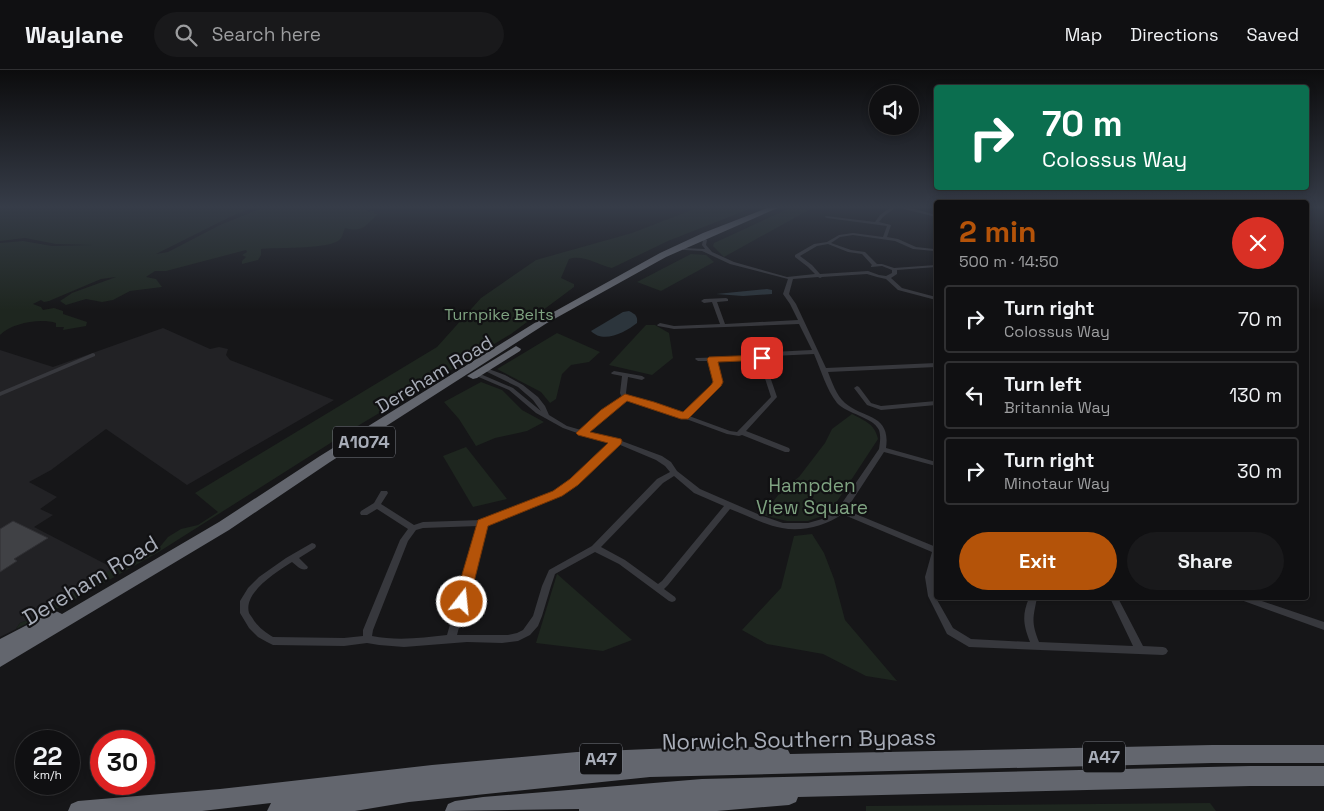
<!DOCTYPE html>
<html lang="en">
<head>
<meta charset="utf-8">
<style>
	:root { --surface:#101012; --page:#19191b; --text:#f1f3f6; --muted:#9c9d9f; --line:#303032; --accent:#b45309 }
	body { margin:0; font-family:"Space Grotesk",sans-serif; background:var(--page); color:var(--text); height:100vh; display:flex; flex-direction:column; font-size:19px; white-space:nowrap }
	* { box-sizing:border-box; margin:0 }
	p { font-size:16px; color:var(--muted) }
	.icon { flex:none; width:28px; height:28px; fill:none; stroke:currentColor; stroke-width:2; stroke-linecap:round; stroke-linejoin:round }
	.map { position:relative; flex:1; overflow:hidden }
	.drawer { position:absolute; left:934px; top:130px; width:375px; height:400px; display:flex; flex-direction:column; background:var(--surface); border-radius:5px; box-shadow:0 2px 8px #0003,0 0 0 1px var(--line) }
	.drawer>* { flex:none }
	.banner { position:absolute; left:934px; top:15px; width:375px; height:105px; border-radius:5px; box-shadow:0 2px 8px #0003,0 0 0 1px var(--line); background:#0b6e4f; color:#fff; overflow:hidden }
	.buttons { position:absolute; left:869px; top:15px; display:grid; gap:10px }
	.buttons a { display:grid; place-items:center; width:50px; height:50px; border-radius:50%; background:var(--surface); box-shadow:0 2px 8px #0003,0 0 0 1px var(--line); font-size:25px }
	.speed { position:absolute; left:15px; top:660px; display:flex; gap:10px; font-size:25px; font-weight:700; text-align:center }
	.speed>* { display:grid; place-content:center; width:65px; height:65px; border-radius:50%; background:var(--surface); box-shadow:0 2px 8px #0003,0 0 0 1px var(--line); line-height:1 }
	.speed small { font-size:12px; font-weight:400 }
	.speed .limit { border:8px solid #d22; background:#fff; color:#111 }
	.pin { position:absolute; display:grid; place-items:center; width:42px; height:42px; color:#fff; margin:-21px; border-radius:10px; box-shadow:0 2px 8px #0006 }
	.me { position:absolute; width:55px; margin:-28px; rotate:16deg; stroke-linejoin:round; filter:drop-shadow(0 0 4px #0008) }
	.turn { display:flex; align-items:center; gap:18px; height:105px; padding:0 25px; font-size:22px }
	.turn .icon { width:65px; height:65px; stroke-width:2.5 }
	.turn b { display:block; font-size:35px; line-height:42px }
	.round { display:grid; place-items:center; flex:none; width:52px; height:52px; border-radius:26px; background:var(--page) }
	.headline { display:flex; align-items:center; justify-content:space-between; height:85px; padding:0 25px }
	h1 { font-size:30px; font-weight:800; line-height:38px; color:var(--accent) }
	.primary-button { display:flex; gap:10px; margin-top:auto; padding:10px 25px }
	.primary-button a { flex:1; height:58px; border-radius:30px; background:var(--accent); color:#fff; font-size:20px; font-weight:800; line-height:58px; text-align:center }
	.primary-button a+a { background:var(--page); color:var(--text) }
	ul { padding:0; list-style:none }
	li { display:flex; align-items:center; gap:15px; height:68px; margin:0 10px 8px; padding:0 15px; border:2px solid var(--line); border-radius:5px }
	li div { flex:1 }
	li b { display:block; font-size:19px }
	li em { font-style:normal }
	header { display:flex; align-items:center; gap:30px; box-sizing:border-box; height:70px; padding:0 25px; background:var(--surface); border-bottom:1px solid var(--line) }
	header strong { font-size:24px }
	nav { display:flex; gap:28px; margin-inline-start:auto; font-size:18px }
	.search { width:350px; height:45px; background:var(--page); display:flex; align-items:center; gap:12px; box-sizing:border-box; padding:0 18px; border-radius:28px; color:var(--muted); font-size:19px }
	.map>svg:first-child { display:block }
	.built { fill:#222225 }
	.green { fill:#1e261f }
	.water { fill:#2c353c }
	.building { fill:#404145; stroke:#303034 }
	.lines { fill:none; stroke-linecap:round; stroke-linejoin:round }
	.street { fill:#37383d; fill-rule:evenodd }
	.highway { fill:#63666e; fill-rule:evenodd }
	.route { fill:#b45309; stroke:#753606 }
	.labels { text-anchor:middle; stroke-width:4.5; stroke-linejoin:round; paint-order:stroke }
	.far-park-label { font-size:16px; fill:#7fa381; stroke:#111113 }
	.shield { fill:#111113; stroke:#7b7e86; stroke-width:1 }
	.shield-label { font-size:18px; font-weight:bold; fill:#a8adb8 }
	.street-label { font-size:19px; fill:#a8adb8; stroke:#111113 }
	.park-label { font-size:19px; fill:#7fa381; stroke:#111113 }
	.near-street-label { font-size:22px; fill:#a8adb8; stroke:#111113 }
</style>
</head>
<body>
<header>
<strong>Waylane</strong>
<div class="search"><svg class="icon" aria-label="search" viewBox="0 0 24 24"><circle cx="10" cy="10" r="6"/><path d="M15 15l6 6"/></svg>Search here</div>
<nav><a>Map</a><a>Directions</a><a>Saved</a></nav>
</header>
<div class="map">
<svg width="1324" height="741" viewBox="0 0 1324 741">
	<rect width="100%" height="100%" fill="#161618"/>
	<path class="built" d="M 163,258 L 210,279 L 219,277 L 228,279 L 226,285 L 230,290 L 334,330 L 187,415 L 106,359 L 51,400 L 29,412 L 57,427 L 40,439 L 53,445 L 34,457 L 115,499 L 36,547 L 20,553 L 16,559 L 0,567 L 0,280 L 53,297 Z"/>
	<g class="green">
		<path d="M 0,136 L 257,136 L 230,147 L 156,184 L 168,182 L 220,155 L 267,136 L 391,136 L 385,139 L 375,137 L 367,141 L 369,142 L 374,141 L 374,144 L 378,144 C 366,155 363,163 345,158 C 343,162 343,165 341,168 C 335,180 276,177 261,179 L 261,185 L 258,190 L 242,194 L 242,191 L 246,187 L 242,185 L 247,182 L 246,180 L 166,201 L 155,201 L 146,207 L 156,209 L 162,217 L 130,221 L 113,230 L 102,232 L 86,229 L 66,235 L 60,231 L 72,223 L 116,207 L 101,209 L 49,231 L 44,232 L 41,230 L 33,234 L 41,237 L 43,240 L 54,238 L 63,241 L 63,244 L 87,252 L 86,256 L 63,260 L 64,257 L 56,257 L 56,253 C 40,248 12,253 0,265 L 0,173 L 23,171 L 52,176 L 92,175 L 56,174 L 25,168 L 0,171 Z"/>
		<path d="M 702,136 L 757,136 L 668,171 L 612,198 C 599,195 582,184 569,189 L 561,208 L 574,214 L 574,217 L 511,264 L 351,360 L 157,483 L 70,532 L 16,559 L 20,553 L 36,547 L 109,501 L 139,485 L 159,478 L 168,467 L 181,459 L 198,455 L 218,442 L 195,423 L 437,277 L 481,228 L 536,190 L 632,163 Z"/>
		<path d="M 794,136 L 816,136 L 724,187 L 713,176 L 714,173 Z"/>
		<path d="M 691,184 L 706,185 L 714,192 L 661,221 L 637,212 Z"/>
		<path d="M 646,255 L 655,255 L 669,263 L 673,288 L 652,305 L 609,295 Z"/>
		<path d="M 557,263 L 600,282 L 589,292 L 571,295 L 562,304 L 556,329 L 550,333 L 541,322 L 497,299 Z"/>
		<path d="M 481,312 L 502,320 L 522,340 L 544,352 L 527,361 L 495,368 L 476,376 L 459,349 L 444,332 Z"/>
		<path d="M 852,344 C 865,351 875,354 878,369 L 838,430 L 825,445 L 808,451 L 787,451 L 762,445 L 784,418 L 799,407 L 825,373 L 832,359 Z"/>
		<path d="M 466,377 L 507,429 L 473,437 L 443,386 Z"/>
		<path d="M 812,464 L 824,483 L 834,509 L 845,550 L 897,611 L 866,606 L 823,584 L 767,574 L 742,560 L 781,518 L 794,466 Z"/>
		<path d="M 557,504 L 632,570 L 603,581 L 536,573 Z"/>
		<path d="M 1210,733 L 1216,741 L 866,741 L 866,736 Z"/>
	</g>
	<g class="water">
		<path d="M 767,219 L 772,220 L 772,224 L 743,226 L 716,224 Z"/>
		<path d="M 629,241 C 635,244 638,246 637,253 C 626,262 603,274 591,261 L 623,242 Z"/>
	</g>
	<path class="building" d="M 13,451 L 48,468 L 14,489 L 17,491 L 0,502 L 0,459 Z"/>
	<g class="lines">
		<g class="street">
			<path d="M 892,136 L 904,136 L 936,145 L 936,147 L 896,137 L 883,147 L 879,152 L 891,155 L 887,167 L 898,169 L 916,177 L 934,179 L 934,181 L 913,179 L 895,171 L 853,165 L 840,167 L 831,173 L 851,180 L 865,182 L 877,194 L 882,194 L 894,198 L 936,195 L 936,197 L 897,200 L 897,204 L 891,208 L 902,218 L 936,227 L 936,230 L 898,220 L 886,209 L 877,207 L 867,204 L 822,207 L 820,208 L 818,207 L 793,209 L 789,224 L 796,234 L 826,298 L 936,293 L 936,297 L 828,302 C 832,312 836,325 845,333 C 864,349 891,344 886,378 L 936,392 L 936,396 L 884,382 L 846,440 L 936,477 L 936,497 L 933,507 L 936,528 L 953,558 L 971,569 L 1030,572 C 1023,554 1022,545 1029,528 L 1037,528 C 1033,548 1031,552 1039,572 L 1133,576 L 1110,528 L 1118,528 L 1143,576 L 1163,577 L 1166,578 L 1168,581 L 1166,584 L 1163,585 L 969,577 L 947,564 L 928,526 L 925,507 L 932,482 L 842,444 C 826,456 801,462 782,458 C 765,455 746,445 730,439 L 668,515 L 664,519 L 675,527 L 676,529 L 675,531 L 672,532 L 669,531 L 619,494 L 595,482 L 555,504 L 551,516 L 542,546 L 538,556 L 530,565 L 518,571 L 502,573 L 467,572 L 404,577 L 379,575 L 367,573 L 344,576 L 273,575 L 267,572 L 258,567 L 249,558 L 240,543 L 240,531 L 248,518 L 259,507 L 286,488 L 312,473 L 315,474 L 316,476 L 315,478 L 299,488 L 308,497 L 307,499 C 301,501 297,496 292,492 C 278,501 243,522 249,543 C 250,545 252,547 253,549 C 258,557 266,563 273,567 L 344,568 L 363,566 L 363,560 L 400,470 L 408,459 L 377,439 L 367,445 L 361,445 L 360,443 L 361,441 L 374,433 L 381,421 L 387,421 L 388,423 L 381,434 L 414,455 L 423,452 L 482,450 L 555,421 L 571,410 L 612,372 L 580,364 L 563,358 L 536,343 L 509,320 L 474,305 L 473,304 L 474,303 L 478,303 L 513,318 L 541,341 L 533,330 L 518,317 L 481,299 L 482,298 L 486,298 L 505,305 L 523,315 L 538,327 L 545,336 L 549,345 L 567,356 L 581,360 L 622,328 L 620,323 L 622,306 L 612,304 L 611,303 L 614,301 L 642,306 L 645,308 L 642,310 L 628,307 L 626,323 L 628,327 L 652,333 L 683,344 L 713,315 L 715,312 L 709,291 L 698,291 L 695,289 L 696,288 L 760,286 L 772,282 L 812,280 L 799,254 L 674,259 L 658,256 L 657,255 L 660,253 L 674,256 L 720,254 L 712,232 L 704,233 L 701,231 L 704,229 L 726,228 L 728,229 L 728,231 L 717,232 L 725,254 L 798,250 L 790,234 L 783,224 L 788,209 L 730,194 L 702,181 L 685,180 L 683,180 L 683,178 L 705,179 L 702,175 L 703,170 L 705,169 L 707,170 L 706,175 L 712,182 L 734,192 L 787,207 L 815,204 L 808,197 L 795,187 L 795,185 L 814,174 L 827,172 L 839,165 L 853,163 L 883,167 L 887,156 L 827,148 L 825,147 L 826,146 L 875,152 L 880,145 ZM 828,174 L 848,182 L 862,184 L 872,195 L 871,196 L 871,197 L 882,196 L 892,200 L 892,203 L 886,206 L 879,205 L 868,201 L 820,204 L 812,195 L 800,186 L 817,176 ZM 814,284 C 821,300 826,319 837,333 C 847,344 873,347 879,360 C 881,366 880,373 879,379 L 838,439 L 822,449 L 808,453 L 783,453 L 760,445 L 700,419 L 677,401 L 671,392 L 662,386 L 619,370 L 587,362 L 626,330 L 648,335 L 727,364 L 739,366 L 742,365 L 785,382 L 789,382 L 790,380 L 789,378 L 746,361 L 777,327 L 764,289 L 773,286 ZM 715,290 L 759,290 L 771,327 L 737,362 L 730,361 L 689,346 L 718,317 L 721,312 ZM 618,374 L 656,390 L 665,396 L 670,402 L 657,409 L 592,476 L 549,500 L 542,516 L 533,546 L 523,560 L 517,563 L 508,565 L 457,565 L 486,455 L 561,425 L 577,414 ZM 674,406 L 694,423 L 724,436 L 662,511 L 658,514 L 625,490 L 601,477 L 663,413 ZM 478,456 L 447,565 C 422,568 397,571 372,566 L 373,560 L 408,471 L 416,460 L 423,458 Z"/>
			<path d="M 93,283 L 95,284 L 95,286 L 0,326 L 0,322 Z"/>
			<path d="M 857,316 L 859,317 L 871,333 L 881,336 L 936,331 L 936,335 L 881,340 L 867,335 L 854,318 Z"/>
			<path d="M 1240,528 L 1253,528 L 1324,552 L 1324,560 L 1241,530 Z"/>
		</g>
		<g class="highway">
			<path d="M 772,136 L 782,136 L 666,187 L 547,253 L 330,392 L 229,460 L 0,597 L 0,569 L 50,543 L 56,541 L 62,544 L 219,452 L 320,386 L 541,249 L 660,183 L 703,163 Z"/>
			<path d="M 516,276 L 521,279 L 520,281 L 477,308 L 473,309 L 467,306 Z"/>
			<path d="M 1212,675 L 1324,675 L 1324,693 L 1212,693 L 650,707 L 409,732 L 355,741 L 267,741 L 271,733 L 202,741 L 68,741 L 71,734 L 78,731 L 220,719 L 432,695 L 577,682 L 723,676 L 781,678 L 788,680 L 790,684 Z"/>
			<path d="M 1250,696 L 1324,696 L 1324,716 L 1250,716 L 798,727 L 796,732 L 789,735 L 717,741 L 579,741 L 579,739 L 445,741 L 448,734 L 455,731 L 483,727 L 702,709 Z"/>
		</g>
	</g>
	<linearGradient id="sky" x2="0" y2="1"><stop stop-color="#0c0c0d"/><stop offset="0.57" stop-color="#363c48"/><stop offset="1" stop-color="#363c48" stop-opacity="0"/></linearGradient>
	<rect width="1324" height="240" fill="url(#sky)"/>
	<path class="route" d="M 762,285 L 765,285 L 765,290 L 718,292 L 723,312 L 721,316 L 688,349 L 681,349 L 627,331 L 590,362 L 621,369 L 622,371 L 621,374 L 578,415 L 562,426 L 488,456 L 469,532 L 467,536 L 462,537 L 456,536 L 454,532 L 478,450 L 553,421 L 570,409 L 608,373 L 578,365 L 576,363 L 601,340 L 625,324 L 654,332 L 683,342 L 711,315 L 713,312 L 707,289 L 709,287 Z"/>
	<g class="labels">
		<g class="far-park-label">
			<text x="499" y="250">Turnpike Belts</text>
		</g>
		<g class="shield">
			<rect x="333" y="356.5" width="62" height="31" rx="4"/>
			<rect x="1083" y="671.5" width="42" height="31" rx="4"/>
			<rect x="580" y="673.5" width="42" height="31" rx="4"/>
		</g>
		<g class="shield-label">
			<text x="364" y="378">A1074</text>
			<text x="1104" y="693">A47</text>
			<text x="601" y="695">A47</text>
		</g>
		<g class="street-label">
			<text transform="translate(434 304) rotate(-31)" y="7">Dereham Road</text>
		</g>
		<g class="park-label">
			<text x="812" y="422">Hampden<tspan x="812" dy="22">View Square</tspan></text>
		</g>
		<g class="near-street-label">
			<text transform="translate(90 510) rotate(-31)" y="8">Dereham Road</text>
			<text transform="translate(799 669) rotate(-1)" y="8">Norwich Southern Bypass</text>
		</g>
	</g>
</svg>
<div class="buttons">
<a><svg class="icon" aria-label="sound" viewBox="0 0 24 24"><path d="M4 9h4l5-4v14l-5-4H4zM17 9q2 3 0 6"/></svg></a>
</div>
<div class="speed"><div>22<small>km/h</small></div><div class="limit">30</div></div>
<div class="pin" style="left:762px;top:288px;background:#d93025"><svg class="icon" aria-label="arrive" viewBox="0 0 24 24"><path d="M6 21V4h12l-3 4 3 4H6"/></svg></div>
<svg class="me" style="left:462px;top:532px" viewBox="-20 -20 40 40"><circle r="17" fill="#b45309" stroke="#fff" stroke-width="3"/><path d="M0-11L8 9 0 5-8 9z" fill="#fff"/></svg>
<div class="banner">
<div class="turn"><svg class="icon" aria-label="right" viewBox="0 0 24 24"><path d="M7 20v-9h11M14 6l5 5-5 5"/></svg><div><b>70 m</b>Colossus Way</div></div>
</div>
<section class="drawer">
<div class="headline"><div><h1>2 min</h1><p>500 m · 14:50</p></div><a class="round" style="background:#d93025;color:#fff"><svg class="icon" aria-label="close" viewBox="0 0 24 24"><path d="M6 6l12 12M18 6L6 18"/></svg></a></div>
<ul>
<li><svg class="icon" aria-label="right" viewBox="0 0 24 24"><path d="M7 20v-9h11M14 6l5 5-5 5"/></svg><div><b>Turn right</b><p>Colossus Way</p></div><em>70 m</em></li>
<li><svg class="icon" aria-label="left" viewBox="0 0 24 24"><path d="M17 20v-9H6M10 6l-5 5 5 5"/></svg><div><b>Turn left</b><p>Britannia Way</p></div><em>130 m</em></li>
<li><svg class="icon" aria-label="right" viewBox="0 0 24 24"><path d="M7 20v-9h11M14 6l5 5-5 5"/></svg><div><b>Turn right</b><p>Minotaur Way</p></div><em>30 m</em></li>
</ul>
<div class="primary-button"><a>Exit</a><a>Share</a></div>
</section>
</div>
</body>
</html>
